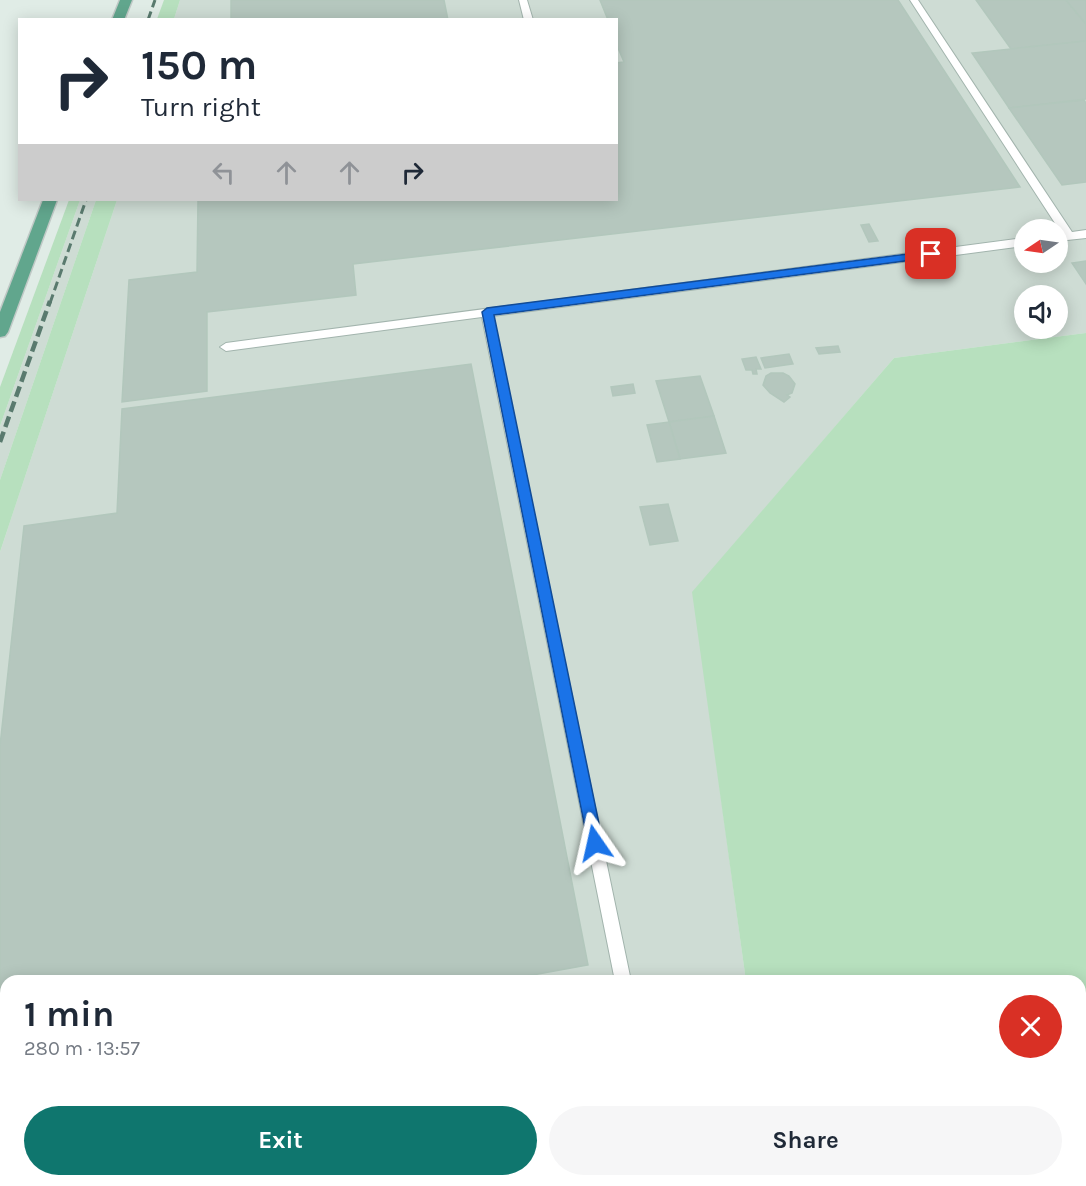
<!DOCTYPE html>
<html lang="en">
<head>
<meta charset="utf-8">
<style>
	:root { --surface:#fff; --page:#f6f6f7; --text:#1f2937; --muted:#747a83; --accent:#0f766e }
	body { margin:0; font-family:Karla,sans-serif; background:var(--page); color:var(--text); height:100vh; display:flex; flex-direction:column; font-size:22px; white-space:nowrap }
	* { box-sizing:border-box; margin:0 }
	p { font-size:20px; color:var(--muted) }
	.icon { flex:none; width:33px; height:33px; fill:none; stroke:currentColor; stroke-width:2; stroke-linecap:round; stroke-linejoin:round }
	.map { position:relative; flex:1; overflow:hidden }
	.side { position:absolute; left:0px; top:975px; width:1086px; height:212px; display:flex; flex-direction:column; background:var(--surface); border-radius:18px 18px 0 0; box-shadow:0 3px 15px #0003 }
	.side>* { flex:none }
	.banner { position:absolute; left:18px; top:18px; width:600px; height:183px; border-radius:0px; box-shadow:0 3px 15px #0003; background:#fff; color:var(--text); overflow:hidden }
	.needle { width:39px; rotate:257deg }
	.buttons { position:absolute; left:1014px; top:219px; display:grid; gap:12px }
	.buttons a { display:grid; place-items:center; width:54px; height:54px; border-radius:50%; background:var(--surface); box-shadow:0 3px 15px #0003; font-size:30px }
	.pin { position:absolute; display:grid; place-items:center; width:51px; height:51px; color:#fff; margin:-26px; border-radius:12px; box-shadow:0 3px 9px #0006 }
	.me { position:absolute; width:66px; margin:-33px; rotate:349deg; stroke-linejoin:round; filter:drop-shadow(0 0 4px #0008) }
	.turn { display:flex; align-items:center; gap:21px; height:126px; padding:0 24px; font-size:27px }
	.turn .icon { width:78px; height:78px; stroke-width:2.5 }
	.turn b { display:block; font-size:42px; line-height:51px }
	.lanes { display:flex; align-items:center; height:57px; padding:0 24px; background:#0003; justify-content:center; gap:30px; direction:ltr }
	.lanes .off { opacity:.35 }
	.round { display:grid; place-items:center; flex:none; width:63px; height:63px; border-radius:32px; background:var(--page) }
	.overview { display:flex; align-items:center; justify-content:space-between; height:102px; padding:0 24px }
	h1 { font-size:36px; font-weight:700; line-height:45px }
	.action { display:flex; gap:12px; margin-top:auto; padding:12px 24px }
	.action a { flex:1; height:69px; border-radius:36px; background:var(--accent); color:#fff; font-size:24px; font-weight:700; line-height:69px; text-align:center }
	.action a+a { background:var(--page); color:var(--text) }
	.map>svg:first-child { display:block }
	.built { fill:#cedcd4; fill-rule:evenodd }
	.green { fill:#b7e0be }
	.building { fill:#b5c7be; stroke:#b2c7bc; stroke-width:1.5 }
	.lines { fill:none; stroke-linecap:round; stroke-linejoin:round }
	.lane-casing { stroke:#a2b4ad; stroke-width:2 }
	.street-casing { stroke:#a2b4ad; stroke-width:3 }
	.primary-casing { stroke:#c0c9c6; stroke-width:3 }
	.lane { fill:#fff; fill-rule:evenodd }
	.street { fill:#fff; fill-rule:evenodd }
	.primary { fill:#61a68d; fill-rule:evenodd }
	.rail-far1 { stroke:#597a6e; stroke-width:3; stroke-dasharray:9 4.5; stroke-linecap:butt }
	.rail { stroke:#597a6e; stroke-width:4.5; stroke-dasharray:11 5; stroke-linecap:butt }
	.route { fill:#1a73e8; stroke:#114b97; stroke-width:1.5 }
</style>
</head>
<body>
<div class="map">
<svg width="1086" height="1186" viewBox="0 0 1086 1186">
	<rect width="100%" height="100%" fill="#e0ece6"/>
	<g class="built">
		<path d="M 180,0 L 1086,0 L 1086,333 L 894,358 L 693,592 L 746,981 L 6,981 L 6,1180 L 108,1181 L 81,1186 L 0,1186 L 0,552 L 117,200 L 616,200 L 616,20 L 174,19 ZM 1024,230 L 1058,230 L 1058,262 L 1024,262 ZM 1024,296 L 1058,296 L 1058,328 L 1024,328 Z"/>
		<path d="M 80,200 L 96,200 L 0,480 L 0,426 Z"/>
	</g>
	<g class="green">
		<path d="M 164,0 L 180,0 L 174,19 L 157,19 Z"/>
		<path d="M 69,200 L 80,200 L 0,426 L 0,387 Z"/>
		<path d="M 96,200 L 117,200 L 0,552 L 0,480 Z"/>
		<path d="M 1086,333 L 1086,1186 L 954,1186 L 951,1181 L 1080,1180 L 1080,981 L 746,981 L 692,592 L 894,358 Z"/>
		<path d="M 108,1180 L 645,1180 L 647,1186 L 81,1186 Z"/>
		<path d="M 709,1181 L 709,1180 L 866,1181 L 852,1186 L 710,1186 Z"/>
	</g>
	<g class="building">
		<path d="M 231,0 L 444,0 L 448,20 L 231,20 Z"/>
		<path d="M 600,0 L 898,0 L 1020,187 L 353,264 L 356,295 L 207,312 L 207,391 L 122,402 L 129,280 L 197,272 L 198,200 L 616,200 L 616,63 L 624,62 L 616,43 L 616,20 L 608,20 Z"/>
		<path d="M 976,0 L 1066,0 L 1086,24 L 1086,41 L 1011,49 Z"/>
		<path d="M 1066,0 L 1086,0 L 1086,24 Z"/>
		<path d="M 1086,41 L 1086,99 L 1009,108 L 972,53 Z"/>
		<path d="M 1084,100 L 1086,103 L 1086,182 L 1062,185 L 1009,108 Z"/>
		<path d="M 869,224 L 878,241 L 869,242 L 861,225 Z"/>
		<path d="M 1086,261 L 1086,284 L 1072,263 Z"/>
		<path d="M 838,346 L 840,352 L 819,354 L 816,348 Z"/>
		<path d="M 789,354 L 793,364 L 765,368 L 761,358 Z"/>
		<path d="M 756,357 L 761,369 L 756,369 L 757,374 L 753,374 L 752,370 L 746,370 L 742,359 Z"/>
		<path d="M 471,364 L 588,965 L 499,981 L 6,981 L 6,1072 L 0,1073 L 0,746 L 24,526 L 117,513 L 122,409 Z"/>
		<path d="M 771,373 L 783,373 L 789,376 L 795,384 L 792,393 L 787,395 L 790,397 L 784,402 L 770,393 L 763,385 L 766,376 Z"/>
		<path d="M 700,376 L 714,416 L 669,422 L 656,381 Z"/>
		<path d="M 633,384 L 635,393 L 613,396 L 611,387 Z"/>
		<path d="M 714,416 L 726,453 L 680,459 L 669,422 Z"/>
		<path d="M 669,422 L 680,459 L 657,462 L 647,425 Z"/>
		<path d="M 668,504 L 678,541 L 650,545 L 640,507 Z"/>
	</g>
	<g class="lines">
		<defs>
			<g id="lane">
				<path d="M 519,0 L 527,0 L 533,20 L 524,20 Z"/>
				<path d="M 910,0 L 918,0 L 1072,232 L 1086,230 L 1086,238 L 1058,241 L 1058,235 L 1062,234 Z"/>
				<path d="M 1024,238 L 1024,246 L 493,316 L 631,981 L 615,981 L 482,317 L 226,351 L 220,347 L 226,343 Z"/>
				<path d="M 6,1157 L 6,1175 L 0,1177 L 0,1159 Z"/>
			</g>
			<path id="street" d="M 659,1180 L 683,1180 L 685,1186 L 661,1186 Z"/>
			<g id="primary">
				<path d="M 120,0 L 132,0 L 124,20 L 112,20 Z"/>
				<path d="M 43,200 L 57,200 L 8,332 L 5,336 L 0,337 L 0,312 Z"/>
			</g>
		</defs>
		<use href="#lane" class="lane-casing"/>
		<use href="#street" class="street-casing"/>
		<use href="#primary" class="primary-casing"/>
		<use href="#lane" class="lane"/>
		<use href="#street" class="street"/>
		<use href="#primary" class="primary"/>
		<g class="rail-far1">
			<path d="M 148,20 L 155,0"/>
			<path d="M 50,303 L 86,200"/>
		</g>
		<path class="rail" d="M 0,442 L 50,301"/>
	</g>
	<path class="route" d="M 931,251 L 935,252 L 935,257 L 494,315 L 603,843 L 601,848 L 595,850 L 589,848 L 482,312 L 487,308 Z"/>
</svg>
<div class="buttons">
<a><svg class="needle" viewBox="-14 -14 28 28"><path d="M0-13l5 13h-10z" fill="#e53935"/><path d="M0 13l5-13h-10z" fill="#747a83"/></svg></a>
<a><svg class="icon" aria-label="sound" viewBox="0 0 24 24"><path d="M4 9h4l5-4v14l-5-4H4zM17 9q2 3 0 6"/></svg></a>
</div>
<div class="pin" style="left:931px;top:254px;background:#d93025"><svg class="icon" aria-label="arrive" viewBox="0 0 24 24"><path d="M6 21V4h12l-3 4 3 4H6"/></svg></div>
<svg class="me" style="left:595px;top:843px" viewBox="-20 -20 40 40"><path d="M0-17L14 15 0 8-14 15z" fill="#1a73e8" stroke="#fff" stroke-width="4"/></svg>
<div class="banner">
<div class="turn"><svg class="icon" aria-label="right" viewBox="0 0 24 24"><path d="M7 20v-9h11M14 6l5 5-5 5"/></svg><div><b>150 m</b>Turn right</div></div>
<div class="lanes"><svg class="icon off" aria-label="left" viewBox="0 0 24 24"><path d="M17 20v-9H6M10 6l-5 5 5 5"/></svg><svg class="icon off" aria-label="ahead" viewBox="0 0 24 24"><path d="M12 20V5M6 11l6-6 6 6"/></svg><svg class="icon off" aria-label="ahead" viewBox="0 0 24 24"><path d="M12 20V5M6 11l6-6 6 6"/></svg><svg class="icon" aria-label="right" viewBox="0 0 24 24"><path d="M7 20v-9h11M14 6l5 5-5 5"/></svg></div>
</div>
<section class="side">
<div class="overview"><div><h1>1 min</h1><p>280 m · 13:57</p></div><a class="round" style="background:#d93025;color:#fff"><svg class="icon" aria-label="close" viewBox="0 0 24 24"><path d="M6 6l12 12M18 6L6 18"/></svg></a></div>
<div class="action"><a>Exit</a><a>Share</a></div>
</section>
</div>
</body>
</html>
